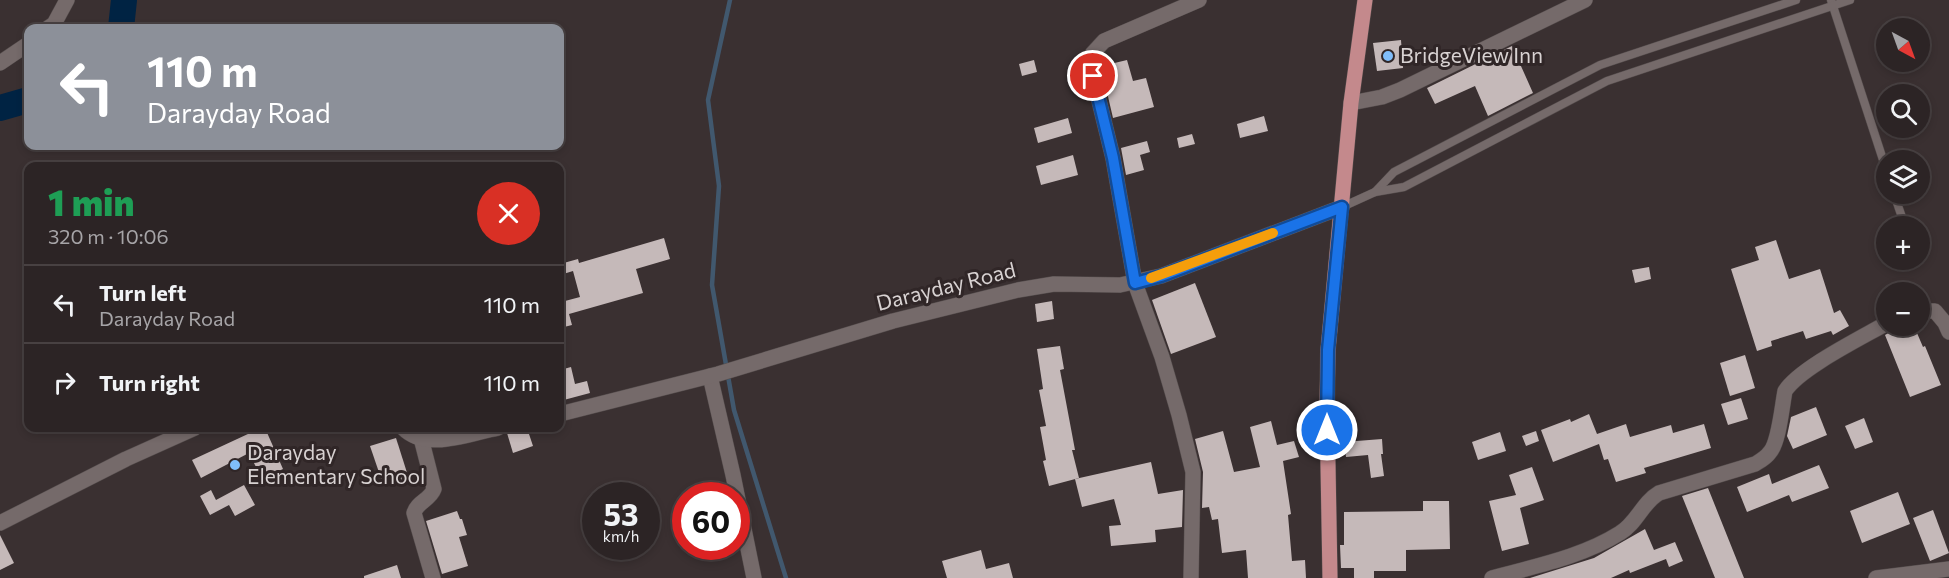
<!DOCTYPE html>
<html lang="en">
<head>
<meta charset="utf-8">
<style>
	:root { --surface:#2c2425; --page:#383032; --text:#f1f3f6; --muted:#a6a4a7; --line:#484142 }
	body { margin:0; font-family:Commissioner,sans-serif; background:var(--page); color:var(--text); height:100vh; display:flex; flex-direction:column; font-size:22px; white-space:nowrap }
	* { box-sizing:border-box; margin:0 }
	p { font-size:20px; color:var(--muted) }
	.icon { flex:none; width:33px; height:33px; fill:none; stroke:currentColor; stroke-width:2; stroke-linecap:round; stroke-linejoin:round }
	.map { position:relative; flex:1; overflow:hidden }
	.details { position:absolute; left:24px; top:162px; width:540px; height:270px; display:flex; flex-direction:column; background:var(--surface); border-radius:12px; box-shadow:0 3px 9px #0003,0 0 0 2px var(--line) }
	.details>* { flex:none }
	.guide { position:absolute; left:24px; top:24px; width:540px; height:126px; border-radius:12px; box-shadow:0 3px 9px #0003,0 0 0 2px var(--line); background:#8c9099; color:#fff; overflow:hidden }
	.needle { width:39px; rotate:139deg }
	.fabs { position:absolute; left:1876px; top:18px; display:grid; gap:12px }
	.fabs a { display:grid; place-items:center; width:54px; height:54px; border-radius:50%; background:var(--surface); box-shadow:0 3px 9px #0003,0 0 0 2px var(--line); font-size:30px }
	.speed { position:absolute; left:582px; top:482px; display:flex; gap:12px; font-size:30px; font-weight:700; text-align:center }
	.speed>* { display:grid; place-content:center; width:78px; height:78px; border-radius:50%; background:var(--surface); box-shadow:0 3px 9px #0003,0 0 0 2px var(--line); line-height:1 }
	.speed small { font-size:15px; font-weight:400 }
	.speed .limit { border:9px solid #d22; background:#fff; color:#111 }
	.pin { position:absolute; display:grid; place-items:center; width:51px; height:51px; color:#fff; margin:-26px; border:3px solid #fff; border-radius:50%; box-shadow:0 2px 6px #0007 }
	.me { position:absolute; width:66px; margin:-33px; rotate:0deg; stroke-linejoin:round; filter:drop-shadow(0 0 4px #0008) }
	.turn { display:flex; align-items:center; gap:21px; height:126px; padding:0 24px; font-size:27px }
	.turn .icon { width:78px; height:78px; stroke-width:2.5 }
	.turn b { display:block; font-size:42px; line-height:51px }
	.round { display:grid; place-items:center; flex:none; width:63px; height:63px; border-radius:32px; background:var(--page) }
	.overview { display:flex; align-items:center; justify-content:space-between; height:102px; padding:0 24px }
	h1 { font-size:36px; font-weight:800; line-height:45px; color:#1e9e55 }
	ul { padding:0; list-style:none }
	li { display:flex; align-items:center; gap:18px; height:78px; padding:0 24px; border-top:2px solid var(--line) }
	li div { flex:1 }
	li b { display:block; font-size:22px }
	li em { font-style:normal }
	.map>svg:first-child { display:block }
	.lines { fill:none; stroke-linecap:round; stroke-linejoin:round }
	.stream { stroke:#41586e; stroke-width:4.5 }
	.river { stroke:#002343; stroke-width:26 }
	.building { fill:#c5b9b9 }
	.service-casing { stroke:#544c4c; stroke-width:9 }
	.minor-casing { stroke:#544c4c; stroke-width:16 }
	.tertiary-casing { stroke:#544c4c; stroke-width:16 }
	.primary-casing { stroke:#544c4c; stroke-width:16 }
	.service { stroke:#756a6a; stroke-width:8 }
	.minor { stroke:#756a6a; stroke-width:15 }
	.tertiary { stroke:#756a6a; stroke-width:15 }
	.primary { stroke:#c4898c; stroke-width:15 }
	.route-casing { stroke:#114b97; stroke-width:15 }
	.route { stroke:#1a73e8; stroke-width:10 }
	.slow { stroke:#f59e0b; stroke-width:10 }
	.poi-dot { fill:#80bdfa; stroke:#302627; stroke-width:2 }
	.labels { text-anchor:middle; stroke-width:6; stroke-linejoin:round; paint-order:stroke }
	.poi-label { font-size:21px; fill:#d8d2d2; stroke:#302627; text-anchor:start }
	.street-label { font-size:21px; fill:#d8d2d2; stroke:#302627 }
</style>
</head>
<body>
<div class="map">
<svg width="1949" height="578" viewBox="0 0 1949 578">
	<rect width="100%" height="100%" fill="#3a3031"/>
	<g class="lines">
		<path class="stream" d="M 730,0 L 708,100 L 719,186 L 712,285 L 734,410 L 786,578"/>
		<g class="river">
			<path d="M 121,28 L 124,0"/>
			<path d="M 0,108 L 28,100"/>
		</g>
	</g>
	<g class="building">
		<path d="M 1401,40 L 1403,68 L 1377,71 L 1373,43 Z"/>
		<path d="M 1512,46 L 1533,93 L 1488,116 L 1475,86 L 1435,104 L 1427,88 Z"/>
		<path d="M 1034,60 L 1037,72 L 1022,76 L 1019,64 Z"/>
		<path d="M 1127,60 L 1133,81 L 1146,78 L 1154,107 L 1113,118 L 1103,75 L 1102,66 Z"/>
		<path d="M 1264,116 L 1268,131 L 1240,138 L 1237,124 Z"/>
		<path d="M 1068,118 L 1072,133 L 1038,143 L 1034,128 Z"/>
		<path d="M 1192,134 L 1195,144 L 1179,148 L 1177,138 Z"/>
		<path d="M 1147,141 L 1150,152 L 1140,155 L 1144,170 L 1126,175 L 1121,148 Z"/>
		<path d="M 1073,155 L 1078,175 L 1041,185 L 1036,166 Z"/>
		<path d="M 664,238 L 670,259 L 636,269 L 643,293 L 569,314 L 572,325 L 560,328 L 560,293 L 562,292 L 565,301 L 580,297 L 573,271 L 560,275 L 560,264 L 578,259 L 579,263 Z"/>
		<path d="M 1776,240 L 1789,279 L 1820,269 L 1834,313 L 1840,310 L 1849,326 L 1833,335 L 1831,331 L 1806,339 L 1803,331 L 1771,341 L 1772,346 L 1757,351 L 1731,269 L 1759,260 L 1755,247 Z"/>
		<path d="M 1649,267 L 1651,279 L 1635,283 L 1632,270 Z"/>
		<path d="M 1195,283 L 1216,337 L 1171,354 L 1152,300 Z"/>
		<path d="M 1052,301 L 1054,319 L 1037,322 L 1035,304 Z"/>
		<path d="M 1896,326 L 1914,326 L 1923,347 L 1925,346 L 1941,385 L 1910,397 L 1885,335 L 1892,331 Z"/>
		<path d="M 1060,346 L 1064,369 L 1060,370 L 1075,450 L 1072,450 L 1079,478 L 1049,486 L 1043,461 L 1046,460 L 1040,427 L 1046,426 L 1039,390 L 1043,389 L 1037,349 Z"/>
		<path d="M 1745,355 L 1755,388 L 1730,396 L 1720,363 Z"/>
		<path d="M 571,367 L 575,384 L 587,381 L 590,393 L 560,401 L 560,370 Z"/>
		<path d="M 1741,398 L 1748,419 L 1728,425 L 1721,404 Z"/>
		<path d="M 1816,407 L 1827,435 L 1793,449 L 1787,436 L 1791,417 Z"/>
		<path d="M 1589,414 L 1597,434 L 1626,424 L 1630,437 L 1671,425 L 1673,433 L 1704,424 L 1711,448 L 1644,468 L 1646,473 L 1616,482 L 1608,459 L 1604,460 L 1599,444 L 1553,462 L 1541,430 L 1570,419 L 1571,422 Z"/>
		<path d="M 1864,418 L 1873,442 L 1855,449 L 1845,426 Z"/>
		<path d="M 1271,421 L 1277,445 L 1294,441 L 1299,457 L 1283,461 L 1291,514 L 1288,515 L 1292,561 L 1305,560 L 1306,578 L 1248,578 L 1246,550 L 1222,553 L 1218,519 L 1212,520 L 1209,507 L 1202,508 L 1203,472 L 1195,439 L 1223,431 L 1234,472 L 1260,467 L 1250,427 Z"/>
		<path d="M 261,428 L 265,428 L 283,469 L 262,479 L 249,453 L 201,478 L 192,460 Z"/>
		<path d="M 524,428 L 527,428 L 533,446 L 513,453 L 507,433 Z"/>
		<path d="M 1536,431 L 1539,441 L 1526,446 L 1522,436 Z"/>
		<path d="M 1500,432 L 1506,451 L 1478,460 L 1472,442 Z"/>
		<path d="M 396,438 L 409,479 L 384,487 L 370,446 Z"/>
		<path d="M 1382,439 L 1383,454 L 1381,454 L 1384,476 L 1371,478 L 1368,455 L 1346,457 L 1344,442 Z"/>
		<path d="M 1151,462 L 1158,494 L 1183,490 L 1182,527 L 1155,530 L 1156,542 L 1111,546 L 1109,526 L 1121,525 L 1114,499 L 1082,507 L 1075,479 Z"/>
		<path d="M 1819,465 L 1829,488 L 1792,502 L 1789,495 L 1747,512 L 1737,487 L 1769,474 L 1772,484 Z"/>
		<path d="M 1532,467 L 1544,500 L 1520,508 L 1529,544 L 1502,551 L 1489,501 L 1516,495 L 1509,475 Z"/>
		<path d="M 244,485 L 255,505 L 235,516 L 229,505 L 210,515 L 200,496 L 211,490 L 216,500 Z"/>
		<path d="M 1708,488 L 1744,578 L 1715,578 L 1682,496 Z"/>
		<path d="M 1898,492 L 1910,524 L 1862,543 L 1850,511 Z"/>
		<path d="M 1423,501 L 1449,501 L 1450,549 L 1406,550 L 1406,571 L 1374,571 L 1374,578 L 1354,578 L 1354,568 L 1341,568 L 1340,545 L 1344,545 L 1344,512 L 1423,511 Z"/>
		<path d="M 1933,510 L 1949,553 L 1930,561 L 1913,518 Z"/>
		<path d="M 457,511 L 460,519 L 462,519 L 467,535 L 459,537 L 468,566 L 442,574 L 426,521 Z"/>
		<path d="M 1645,529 L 1654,550 L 1675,542 L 1683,561 L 1669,567 L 1666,559 L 1630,573 L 1629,570 L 1611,578 L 1530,578 L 1594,558 Z"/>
		<path d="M 0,535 L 14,563 L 0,570 Z"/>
		<path d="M 981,550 L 986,569 L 1009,563 L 1013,578 L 947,578 L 942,561 Z"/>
		<path d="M 397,565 L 401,578 L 364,578 L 364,576 Z"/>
	</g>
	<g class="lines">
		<defs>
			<g id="service">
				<path d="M 1831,0 L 1887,172"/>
				<path d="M 1375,192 L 1394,172 L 1600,65 L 1796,0"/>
				<path d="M 1894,194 L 1905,226"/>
				<path d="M 1342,207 L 1375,192 L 1404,187 L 1607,81 L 1850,0"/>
			</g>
			<g id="minor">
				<path d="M 48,28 L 54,24 L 67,0"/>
				<path d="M 0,63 L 28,44"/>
				<path d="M 1920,311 L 1935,311 L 1945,323 L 1949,332"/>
				<path d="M 710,376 L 733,475 L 754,578"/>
				<path d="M 421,438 L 434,489 C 430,500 417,502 414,513 L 433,578"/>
				<path d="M 1191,578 L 1193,472 L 1179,415 L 1162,357 L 1135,283 L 1113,158 L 1093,76 L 1092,54 L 1104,41 L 1199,0"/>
				<path d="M 1492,578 C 1535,566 1582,557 1620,533 C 1637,523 1642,503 1659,493 L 1755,464 C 1760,461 1766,458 1770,452 C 1779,442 1782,406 1785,391 C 1800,368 1861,338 1887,323"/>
				<path d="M 1876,578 L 1949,569"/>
			</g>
			<g id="tertiary">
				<path d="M 1351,103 L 1382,97 L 1400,90 L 1585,0"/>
				<path d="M 560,414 L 718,374 L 893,321 L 1018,290 L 1054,284 L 1120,285 L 1161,276 L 1342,207"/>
				<path d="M 403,428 C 426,452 470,433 498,428"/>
				<path d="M 0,523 L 126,459 L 195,428"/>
			</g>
			<path id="primary" d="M 1330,578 L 1327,409 L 1328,350 L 1351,103 L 1365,0"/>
		</defs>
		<use href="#service" class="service-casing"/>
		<use href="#minor" class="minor-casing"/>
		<use href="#tertiary" class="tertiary-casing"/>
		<use href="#primary" class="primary-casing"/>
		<use href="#service" class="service"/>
		<use href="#minor" class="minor"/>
		<use href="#tertiary" class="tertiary"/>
		<use href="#primary" class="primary"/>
	</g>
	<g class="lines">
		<defs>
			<path id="route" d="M 1093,76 L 1113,158 L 1135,283 L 1161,276 L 1342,207 L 1328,350 L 1327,430"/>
		</defs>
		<use href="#route" class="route-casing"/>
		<use href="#route" class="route"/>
		<path class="slow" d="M 1151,278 L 1273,233"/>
	</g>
	<g class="poi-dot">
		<circle cx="1388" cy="56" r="6"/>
		<circle cx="235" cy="465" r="6"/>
	</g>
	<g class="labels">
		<g class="poi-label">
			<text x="1400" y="63">BridgeView Inn</text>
			<text x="247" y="460">Darayday<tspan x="247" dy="24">Elementary School</tspan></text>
		</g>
		<g class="street-label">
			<text transform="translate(946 287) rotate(-14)" y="7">Darayday Road</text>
		</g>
	</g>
</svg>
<div class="fabs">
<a><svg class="needle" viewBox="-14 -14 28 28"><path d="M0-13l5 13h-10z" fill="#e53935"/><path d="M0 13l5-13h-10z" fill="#a6a4a7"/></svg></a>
<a><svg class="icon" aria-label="search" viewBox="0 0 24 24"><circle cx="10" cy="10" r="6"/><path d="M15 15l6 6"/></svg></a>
<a><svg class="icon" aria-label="layers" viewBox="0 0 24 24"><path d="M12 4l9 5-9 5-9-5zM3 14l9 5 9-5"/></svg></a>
<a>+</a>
<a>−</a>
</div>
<div class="speed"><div>53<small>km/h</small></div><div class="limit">60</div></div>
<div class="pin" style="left:1093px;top:76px;background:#d93025"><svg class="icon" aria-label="arrive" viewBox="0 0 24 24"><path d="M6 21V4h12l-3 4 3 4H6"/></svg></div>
<svg class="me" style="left:1327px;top:430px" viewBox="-20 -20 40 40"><circle r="17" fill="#1a73e8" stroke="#fff" stroke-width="3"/><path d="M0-11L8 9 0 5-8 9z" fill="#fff"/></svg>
<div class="guide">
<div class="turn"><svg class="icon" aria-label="left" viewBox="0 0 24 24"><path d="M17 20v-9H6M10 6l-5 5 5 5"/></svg><div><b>110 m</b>Darayday Road</div></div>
</div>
<section class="details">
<div class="overview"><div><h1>1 min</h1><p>320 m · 10:06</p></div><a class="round" style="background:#d93025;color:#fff"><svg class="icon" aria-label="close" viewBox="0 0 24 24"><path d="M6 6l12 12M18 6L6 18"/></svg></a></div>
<ul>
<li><svg class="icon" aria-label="left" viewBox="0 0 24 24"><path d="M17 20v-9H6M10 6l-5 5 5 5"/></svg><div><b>Turn left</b><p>Darayday Road</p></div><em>110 m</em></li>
<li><svg class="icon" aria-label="right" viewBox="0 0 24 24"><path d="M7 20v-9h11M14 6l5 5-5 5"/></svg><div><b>Turn right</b></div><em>110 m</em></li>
</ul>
</section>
</div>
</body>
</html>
